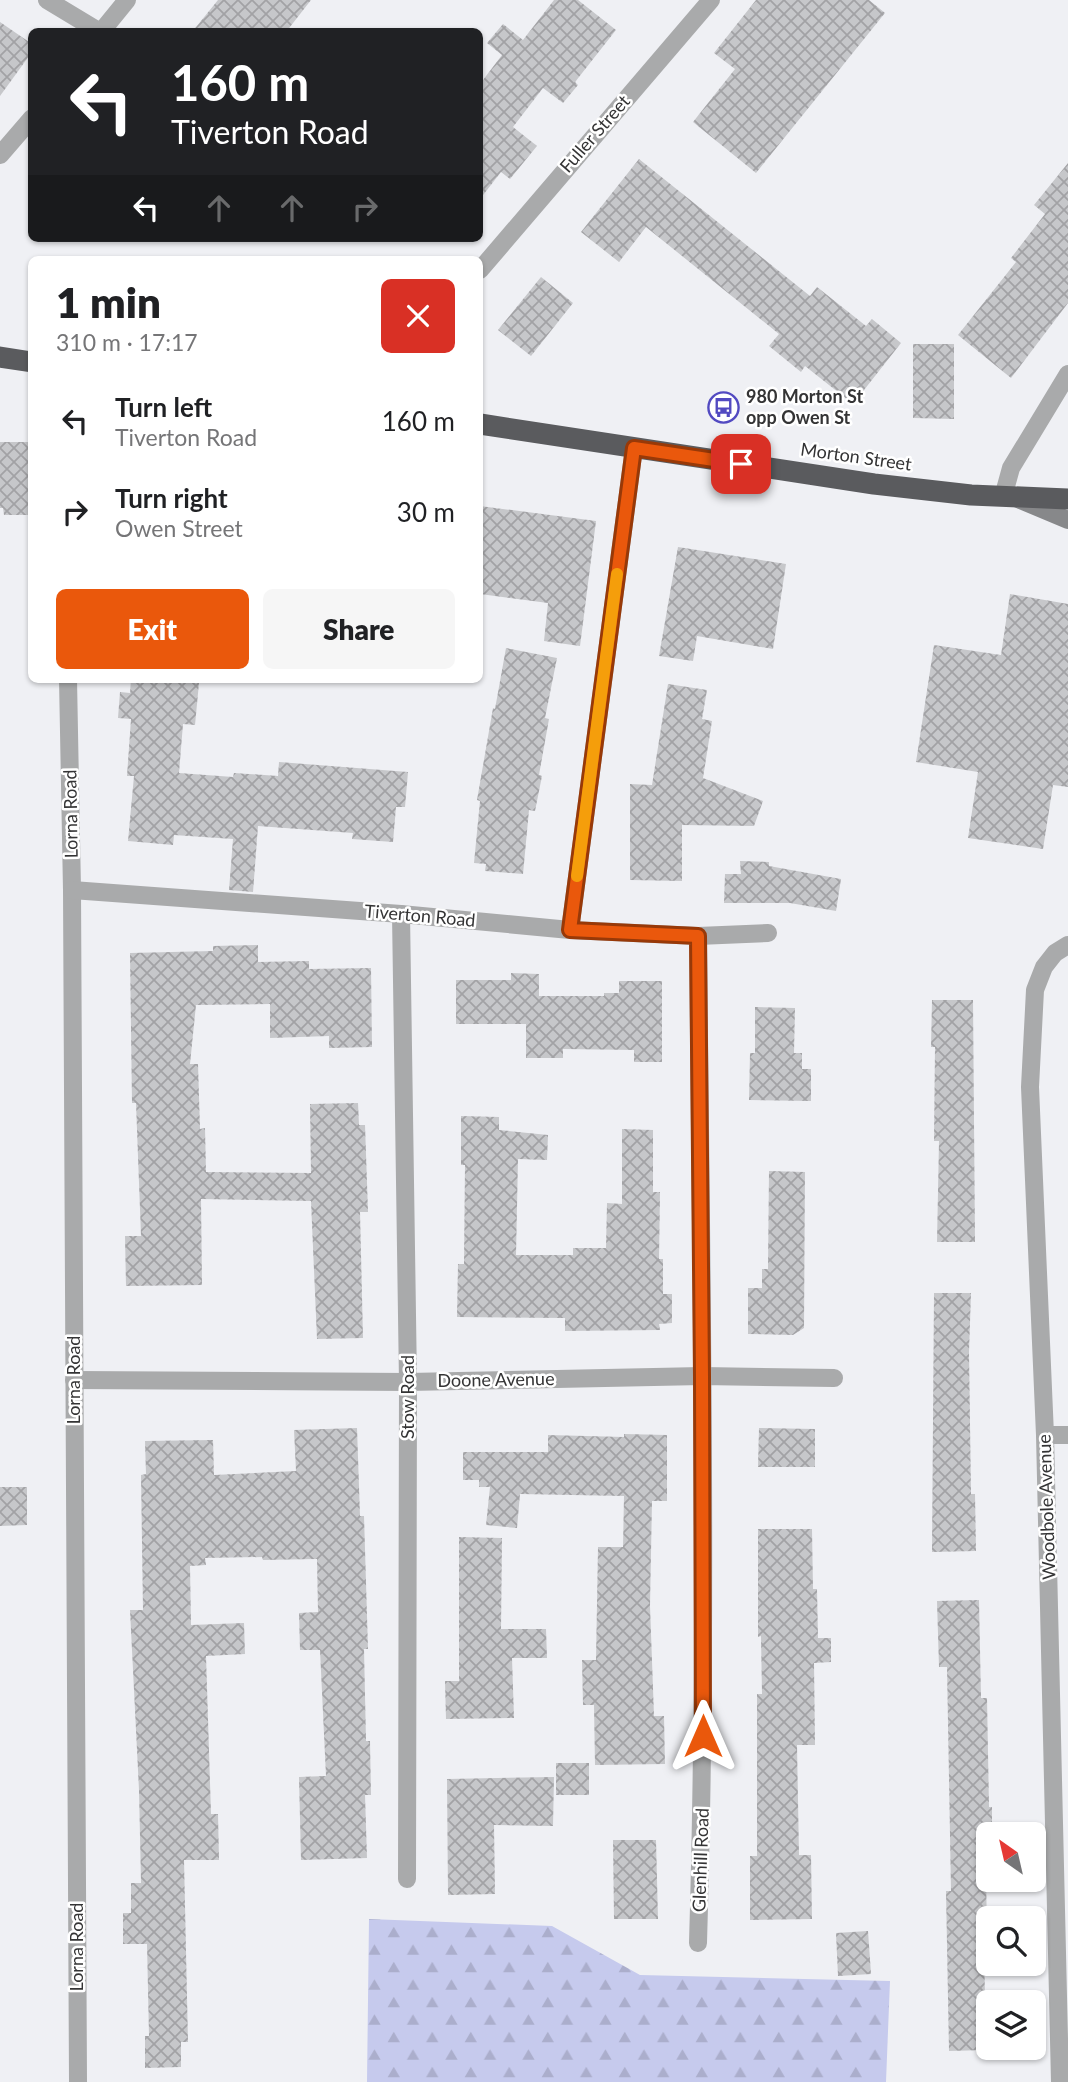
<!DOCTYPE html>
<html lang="en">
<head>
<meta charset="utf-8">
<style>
	:root { --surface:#fff; --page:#f6f6f6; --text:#202124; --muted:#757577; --accent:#ea580c }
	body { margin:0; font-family:Lato,sans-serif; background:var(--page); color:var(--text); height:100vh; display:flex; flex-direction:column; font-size:26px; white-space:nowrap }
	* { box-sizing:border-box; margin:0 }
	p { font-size:23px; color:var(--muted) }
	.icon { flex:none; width:38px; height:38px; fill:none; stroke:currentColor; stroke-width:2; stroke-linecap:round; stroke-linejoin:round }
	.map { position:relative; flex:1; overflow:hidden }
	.sheet { position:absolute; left:28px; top:256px; width:455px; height:427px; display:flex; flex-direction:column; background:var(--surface); border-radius:10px; box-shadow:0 2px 5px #0004 }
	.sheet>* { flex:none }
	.hud { position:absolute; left:28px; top:28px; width:455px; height:214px; border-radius:10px; box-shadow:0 2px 5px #0004; background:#202124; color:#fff; overflow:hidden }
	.needle { width:46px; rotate:326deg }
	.controls { position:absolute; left:976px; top:1822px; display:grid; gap:14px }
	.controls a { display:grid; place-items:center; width:70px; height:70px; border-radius:10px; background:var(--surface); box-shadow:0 2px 5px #0004; font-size:35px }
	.pin { position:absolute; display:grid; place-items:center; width:60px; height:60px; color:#fff; margin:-30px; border-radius:14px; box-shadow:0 4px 10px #0006 }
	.me { position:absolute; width:77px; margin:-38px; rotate:0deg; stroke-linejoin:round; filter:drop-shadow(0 0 5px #0008) }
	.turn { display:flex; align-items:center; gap:24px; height:147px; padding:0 28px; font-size:32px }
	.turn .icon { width:91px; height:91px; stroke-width:2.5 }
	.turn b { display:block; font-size:49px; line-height:60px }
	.lanes { display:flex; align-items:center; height:66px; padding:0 28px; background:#0003; justify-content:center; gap:35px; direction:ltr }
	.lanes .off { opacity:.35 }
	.round { display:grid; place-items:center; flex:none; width:74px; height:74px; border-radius:10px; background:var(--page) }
	.headline { display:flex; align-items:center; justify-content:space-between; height:119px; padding:0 28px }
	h1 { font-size:42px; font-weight:800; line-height:52px }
	.cta { display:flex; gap:14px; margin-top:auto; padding:14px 28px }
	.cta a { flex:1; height:80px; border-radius:10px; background:var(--accent); color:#fff; font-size:28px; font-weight:800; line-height:80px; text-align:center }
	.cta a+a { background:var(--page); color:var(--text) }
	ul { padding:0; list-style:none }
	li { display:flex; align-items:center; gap:21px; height:91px; padding:0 28px }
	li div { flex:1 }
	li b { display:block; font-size:26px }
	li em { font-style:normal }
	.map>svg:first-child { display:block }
	.forest { fill:url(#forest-firs) }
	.building { fill:url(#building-cross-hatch) }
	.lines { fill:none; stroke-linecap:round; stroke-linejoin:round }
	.street { stroke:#a9aaab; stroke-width:18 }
	.secondary { stroke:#87888a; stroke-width:18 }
	.highway { stroke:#5a5b5e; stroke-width:21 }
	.route-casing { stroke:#983908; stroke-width:18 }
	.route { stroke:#ea580c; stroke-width:12 }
	.slow { stroke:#f59e0b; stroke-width:12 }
	.labels { text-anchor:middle; stroke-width:5; stroke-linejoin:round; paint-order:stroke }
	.street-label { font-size:18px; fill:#343435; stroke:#fff }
	.poi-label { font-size:18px; font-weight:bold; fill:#343435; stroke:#fff; text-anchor:start }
</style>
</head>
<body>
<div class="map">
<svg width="1068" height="2082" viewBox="0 0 1068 2082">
	<defs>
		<pattern id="forest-firs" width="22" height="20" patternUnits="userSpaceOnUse" patternTransform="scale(1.75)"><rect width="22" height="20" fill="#c6caed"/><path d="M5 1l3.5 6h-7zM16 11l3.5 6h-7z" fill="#abaecc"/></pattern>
		<pattern id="building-cross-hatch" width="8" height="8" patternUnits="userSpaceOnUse" patternTransform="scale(1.75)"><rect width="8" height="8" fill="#c6c7ca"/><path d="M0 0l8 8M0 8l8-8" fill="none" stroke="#a2a2a5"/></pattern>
	</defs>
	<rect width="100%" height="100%" fill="#eff0f4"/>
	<path class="forest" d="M 369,1919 L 552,1926 L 640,1975 L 890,1981 L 886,2082 L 367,2082 Z"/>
	<g class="building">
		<path d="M 218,0 L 311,0 L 286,32 L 192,32 Z"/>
		<path d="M 554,0 L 578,0 L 616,30 L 575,82 L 578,85 L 563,103 L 543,88 L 513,127 L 537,146 L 510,179 L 501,172 L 480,199 L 480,84 L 502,55 L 487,43 L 503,24 L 523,40 Z"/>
		<path d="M 756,0 L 869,0 L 885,13 L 756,173 L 693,122 L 735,69 L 714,53 Z"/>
		<path d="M 0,22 L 32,44 L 32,52 L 0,96 Z"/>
		<path d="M 639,159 L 810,296 L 817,287 L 866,326 L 872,319 L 901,343 L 853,404 L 805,366 L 801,372 L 769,346 L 779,334 L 646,227 L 619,262 L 581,232 Z"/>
		<path d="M 1068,163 L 1068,303 L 1011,378 L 958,335 L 1016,262 L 1011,258 L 1045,214 L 1034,205 Z"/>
		<path d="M 541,277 L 573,303 L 531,356 L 498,330 Z"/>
		<path d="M 913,344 L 954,344 L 954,419 L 913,418 Z"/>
		<path d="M 0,442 L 28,442 L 29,515 L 4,515 L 3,508 L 0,508 Z"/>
		<path d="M 480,506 L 596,521 L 580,646 L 544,641 L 548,603 L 480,594 Z"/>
		<path d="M 678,547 L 786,564 L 773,649 L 697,636 L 693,661 L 659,656 Z"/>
		<path d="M 1010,594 L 1068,604 L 1068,787 L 1053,785 L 1043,849 L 968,838 L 978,772 L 916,762 L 934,645 L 1001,655 Z"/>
		<path d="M 506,648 L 557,658 L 545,718 L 549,719 L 539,775 L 542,776 L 535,811 L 529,810 L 523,874 L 485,871 L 486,864 L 474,863 L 480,801 L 477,800 L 493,708 L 495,709 Z"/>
		<path d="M 131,679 L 199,683 L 195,725 L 183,724 L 179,773 L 233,777 L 234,773 L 278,776 L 279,762 L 408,772 L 405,807 L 396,807 L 393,842 L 352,839 L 353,833 L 258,826 L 253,892 L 229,890 L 233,839 L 174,835 L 173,845 L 128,841 L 134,776 L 127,776 L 131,719 L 118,718 L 120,692 L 130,693 Z"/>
		<path d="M 668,684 L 707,690 L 702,719 L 712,721 L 703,778 L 763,801 L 754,826 L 682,825 L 682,881 L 630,880 L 630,784 L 652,785 Z"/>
		<path d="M 740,861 L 769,862 L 769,866 L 841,879 L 836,911 L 790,903 L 724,903 L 725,874 L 741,874 Z"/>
		<path d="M 258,945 L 258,962 L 309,961 L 309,969 L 371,968 L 372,1047 L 329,1048 L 329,1036 L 270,1038 L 270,1004 L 196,1005 L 190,1064 L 198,1064 L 200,1129 L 205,1128 L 206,1172 L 311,1173 L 310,1104 L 358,1103 L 359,1125 L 365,1125 L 368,1212 L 360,1212 L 363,1338 L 317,1339 L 311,1201 L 201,1199 L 202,1285 L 126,1286 L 125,1236 L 141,1236 L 136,1103 L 132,1103 L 130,953 L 213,951 L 213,946 Z"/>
		<path d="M 511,973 L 539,974 L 539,996 L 604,996 L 604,993 L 619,993 L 619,981 L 662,981 L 662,1062 L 634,1062 L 634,1050 L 563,1049 L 563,1058 L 526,1058 L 526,1024 L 456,1024 L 456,980 L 511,980 Z"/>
		<path d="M 932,1000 L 973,1000 L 975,1242 L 937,1242 L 939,1141 L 934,1141 L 935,1047 L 931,1047 Z"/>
		<path d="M 755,1007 L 795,1008 L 794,1053 L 802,1053 L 802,1069 L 811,1069 L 811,1101 L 749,1100 L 750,1053 L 755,1053 Z"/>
		<path d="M 461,1116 L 499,1117 L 499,1130 L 548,1135 L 547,1160 L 518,1159 L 516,1255 L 573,1255 L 573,1248 L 606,1248 L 607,1203 L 622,1204 L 622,1129 L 653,1130 L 653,1192 L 660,1192 L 659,1259 L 663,1259 L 663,1294 L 672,1294 L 672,1323 L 659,1324 L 660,1330 L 565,1331 L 565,1318 L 457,1317 L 458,1264 L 464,1264 L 465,1165 L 461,1165 Z"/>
		<path d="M 769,1171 L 805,1172 L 804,1328 L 793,1335 L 748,1334 L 748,1288 L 762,1288 L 762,1269 L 768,1269 Z"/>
		<path d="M 934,1293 L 971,1293 L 969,1352 L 971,1494 L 975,1494 L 976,1551 L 932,1552 Z"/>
		<path d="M 357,1428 L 360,1516 L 364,1516 L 368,1649 L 364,1649 L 366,1741 L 370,1741 L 371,1795 L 365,1795 L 367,1858 L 301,1860 L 299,1777 L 326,1776 L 320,1650 L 300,1650 L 299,1613 L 318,1612 L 317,1559 L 263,1560 L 262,1557 L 205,1558 L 206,1565 L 190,1566 L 191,1625 L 244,1623 L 245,1654 L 206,1656 L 211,1814 L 218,1814 L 219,1860 L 184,1860 L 188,2042 L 181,2042 L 181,2067 L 145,2068 L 145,2036 L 149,2036 L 147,1944 L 123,1944 L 123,1913 L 131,1913 L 131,1883 L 141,1883 L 139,1790 L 130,1610 L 143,1610 L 141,1475 L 146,1474 L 145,1441 L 213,1440 L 214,1475 L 296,1471 L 294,1430 Z"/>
		<path d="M 759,1428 L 815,1429 L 815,1467 L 758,1467 Z"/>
		<path d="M 624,1434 L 667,1435 L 667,1501 L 652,1501 L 650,1606 L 654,1716 L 664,1716 L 665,1764 L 595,1765 L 594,1705 L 583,1705 L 582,1660 L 596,1660 L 598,1547 L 623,1547 L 624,1496 L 520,1494 L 517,1528 L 486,1525 L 490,1487 L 479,1487 L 479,1480 L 463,1480 L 463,1452 L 548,1452 L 548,1435 L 624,1437 Z"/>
		<path d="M 0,1487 L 27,1487 L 27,1525 L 0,1526 Z"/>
		<path d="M 758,1529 L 812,1529 L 813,1589 L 817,1589 L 818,1638 L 831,1638 L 831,1662 L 814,1663 L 815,1745 L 797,1745 L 799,1855 L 811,1855 L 812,1919 L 750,1920 L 750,1856 L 757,1856 L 757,1694 L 762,1694 L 761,1636 L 758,1637 Z"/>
		<path d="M 459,1537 L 502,1538 L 501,1629 L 546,1629 L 547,1658 L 512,1658 L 514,1718 L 446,1719 L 445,1681 L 459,1681 Z"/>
		<path d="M 979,1600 L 981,1698 L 987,1698 L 989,1807 L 992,1807 L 992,1834 L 989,1834 L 989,1861 L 986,1861 L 987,1946 L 984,1946 L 986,2050 L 949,2051 L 946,1891 L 951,1891 L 947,1667 L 939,1667 L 937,1601 Z"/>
		<rect x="556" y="1763" width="33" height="32"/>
		<path d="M 554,1777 L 553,1826 L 494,1825 L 495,1894 L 448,1895 L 447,1779 Z"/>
		<path d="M 613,1840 L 656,1840 L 658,1919 L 614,1919 Z"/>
		<path d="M 868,1931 L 871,1974 L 838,1976 L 836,1933 Z"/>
	</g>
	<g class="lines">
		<g class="street">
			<path d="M 47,0 L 100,32"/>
			<path d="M 101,32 L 127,0"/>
			<path d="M 0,155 L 32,118"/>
			<path d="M 480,270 L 711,0"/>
			<path d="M 1003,497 L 1011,468 L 1068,374"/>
			<path d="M 68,679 L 72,890 L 78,2082"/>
			<path d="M 72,890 L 401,914 L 570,930 L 698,936 L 768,933"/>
			<path d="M 401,914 L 408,1382 L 407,1879"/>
			<path d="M 570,930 L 634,448"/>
			<path d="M 698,936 C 701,1272 708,1608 698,1943"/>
			<path d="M 74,1380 L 408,1382 L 702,1376 L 834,1378"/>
			<path d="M 1045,1435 L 1068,1435"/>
			<path d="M 1060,2082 L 1045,1435 L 1030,1087 L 1035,990 L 1044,967 L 1055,953 L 1068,945"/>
		</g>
		<path class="secondary" d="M 1018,499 L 1068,520"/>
		<g class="highway">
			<path d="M 0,357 L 32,362"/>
			<path d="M 480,424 L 874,484 L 971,495 L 1068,499"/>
		</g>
	</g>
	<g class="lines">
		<defs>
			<path id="route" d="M 703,1736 L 702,1376 L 698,936 L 570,930 L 634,448 L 741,464"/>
		</defs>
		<use href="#route" class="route-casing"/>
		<use href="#route" class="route"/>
		<path class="slow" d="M 577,876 L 617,574"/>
	</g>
	<defs>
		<symbol id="bus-ring" viewBox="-11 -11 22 22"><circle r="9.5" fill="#fff" stroke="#524ac1" stroke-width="1.5"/><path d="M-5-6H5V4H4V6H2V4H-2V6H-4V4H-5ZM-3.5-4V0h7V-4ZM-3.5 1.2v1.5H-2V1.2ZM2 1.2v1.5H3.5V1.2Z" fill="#524ac1"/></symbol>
	</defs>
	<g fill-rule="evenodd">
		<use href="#bus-ring" x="706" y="390" width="35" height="35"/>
	</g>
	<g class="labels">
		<g class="street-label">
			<text transform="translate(595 134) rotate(-49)" y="6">Fuller Street</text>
			<text transform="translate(856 457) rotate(8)" y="6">Morton Street</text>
			<text transform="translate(71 814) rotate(-91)" y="6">Lorna Road</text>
			<text transform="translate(420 916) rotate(5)" y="6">Tiverton Road</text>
			<text transform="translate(74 1380) rotate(-90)" y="6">Lorna Road</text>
			<text transform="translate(496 1380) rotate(-1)" y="6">Doone Avenue</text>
			<text transform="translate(408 1397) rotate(-90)" y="6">Stow Road</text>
			<text transform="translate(1047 1507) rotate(-92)" y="6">Woodbole Avenue</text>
			<text transform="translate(701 1860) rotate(-88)" y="6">Glenhill Road</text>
			<text transform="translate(77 1947) rotate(-90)" y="6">Lorna Road</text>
		</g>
		<g class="poi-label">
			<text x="746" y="403">980 Morton St<tspan x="746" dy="21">opp Owen St</tspan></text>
		</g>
	</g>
</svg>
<div class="controls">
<a><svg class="needle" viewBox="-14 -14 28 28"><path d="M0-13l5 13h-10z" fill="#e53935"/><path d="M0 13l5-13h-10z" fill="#757577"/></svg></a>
<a><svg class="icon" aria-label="search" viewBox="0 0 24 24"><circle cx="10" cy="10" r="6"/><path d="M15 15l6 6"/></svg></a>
<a><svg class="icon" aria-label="layers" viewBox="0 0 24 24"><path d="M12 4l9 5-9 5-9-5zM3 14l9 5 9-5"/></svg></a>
</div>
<div class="pin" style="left:741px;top:464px;background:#d93025"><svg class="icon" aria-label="arrive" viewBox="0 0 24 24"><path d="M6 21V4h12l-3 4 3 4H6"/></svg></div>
<svg class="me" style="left:703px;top:1736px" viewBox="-20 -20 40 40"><path d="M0-17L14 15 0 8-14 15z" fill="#ea580c" stroke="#fff" stroke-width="4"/></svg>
<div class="hud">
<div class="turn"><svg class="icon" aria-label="left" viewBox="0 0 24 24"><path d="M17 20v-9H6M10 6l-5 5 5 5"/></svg><div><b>160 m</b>Tiverton Road</div></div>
<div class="lanes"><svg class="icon" aria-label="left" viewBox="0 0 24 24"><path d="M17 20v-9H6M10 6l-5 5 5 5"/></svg><svg class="icon off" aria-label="ahead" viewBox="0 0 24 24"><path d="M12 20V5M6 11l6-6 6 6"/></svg><svg class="icon off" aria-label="ahead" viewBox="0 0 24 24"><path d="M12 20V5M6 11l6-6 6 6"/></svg><svg class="icon off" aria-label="right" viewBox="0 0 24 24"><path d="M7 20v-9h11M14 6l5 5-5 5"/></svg></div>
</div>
<section class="sheet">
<div class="headline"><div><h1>1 min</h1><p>310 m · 17:17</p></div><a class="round" style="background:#d93025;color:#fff"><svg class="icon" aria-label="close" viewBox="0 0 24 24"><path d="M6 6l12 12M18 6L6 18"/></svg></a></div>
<ul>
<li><svg class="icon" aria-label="left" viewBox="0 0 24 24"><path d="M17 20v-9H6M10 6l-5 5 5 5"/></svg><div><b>Turn left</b><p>Tiverton Road</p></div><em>160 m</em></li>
<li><svg class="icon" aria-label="right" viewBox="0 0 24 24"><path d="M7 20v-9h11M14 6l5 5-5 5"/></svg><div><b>Turn right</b><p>Owen Street</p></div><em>30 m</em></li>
</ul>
<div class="cta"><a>Exit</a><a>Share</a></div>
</section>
</div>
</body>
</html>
